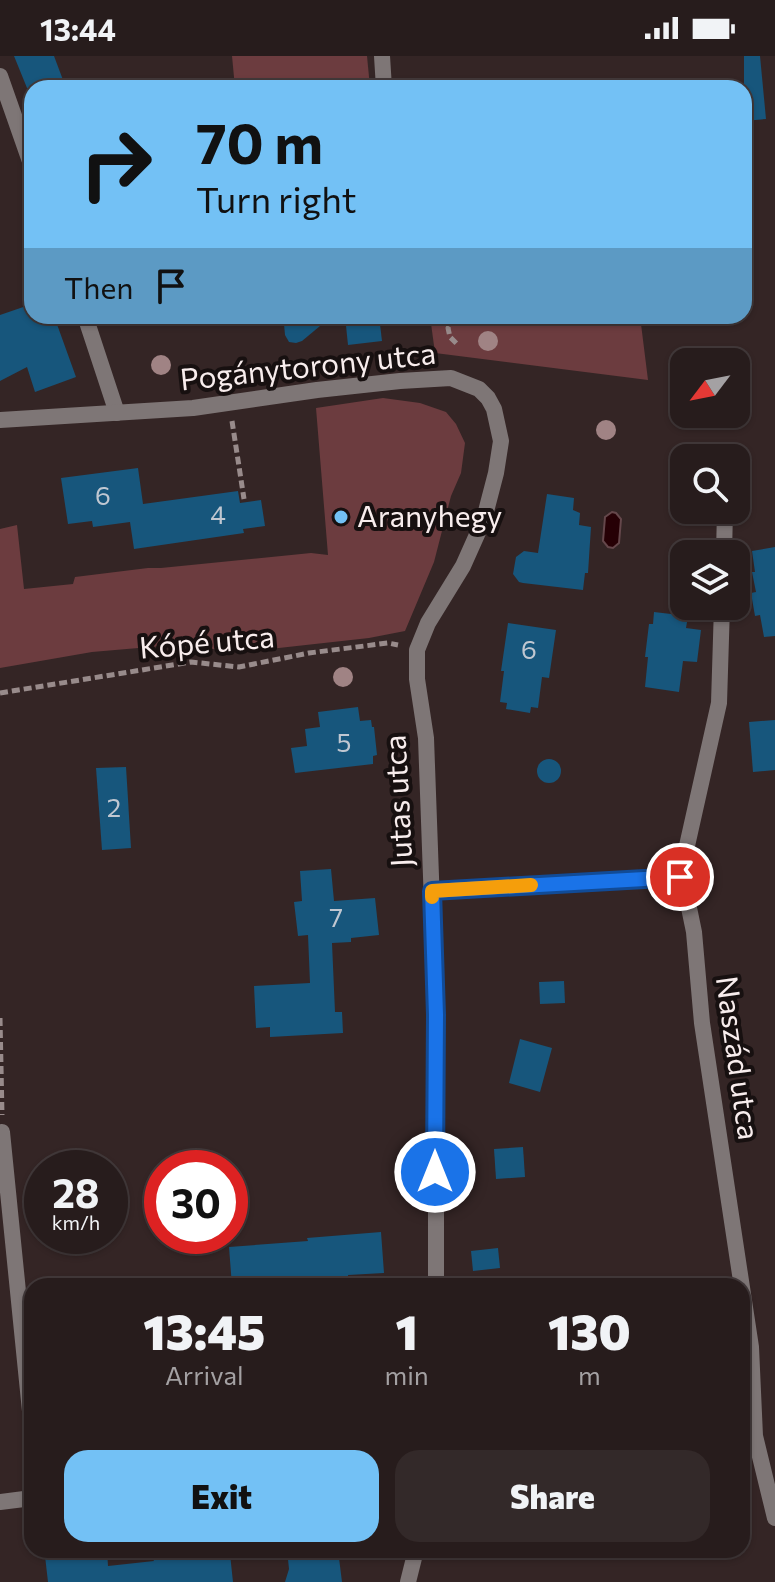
<!DOCTYPE html>
<html lang="en">
<head>
<meta charset="utf-8">
<style>
	:root { --surface:#271c1c; --page:#332929; --text:#f1f3f6; --muted:#a4a1a3; --line:#433a3b; --accent:#73c1f5 }
	body { margin:0; font-family:Commissioner,sans-serif; background:var(--page); color:var(--text); height:100vh; display:flex; flex-direction:column; font-size:30px; white-space:nowrap }
	* { box-sizing:border-box; margin:0 }
	p { font-size:26px; color:var(--muted) }
	.icon { flex:none; width:44px; height:44px; fill:none; stroke:currentColor; stroke-width:2; stroke-linecap:round; stroke-linejoin:round }
	.map { position:relative; flex:1; overflow:hidden }
	.panel { position:absolute; left:24px; top:1222px; width:726px; height:280px; display:flex; flex-direction:column; background:var(--surface); border-radius:24px; box-shadow:0 2px 6px #0004,0 0 0 2px var(--line) }
	.panel>* { flex:none }
	.guide { position:absolute; left:24px; top:24px; width:728px; height:244px; border-radius:24px; box-shadow:0 2px 6px #0004,0 0 0 2px var(--line); background:#73c1f5; color:#111; overflow:hidden }
	.needle { width:52px; rotate:238deg }
	.controls { position:absolute; left:670px; top:292px; display:grid; gap:16px }
	.controls a { display:grid; place-items:center; width:80px; height:80px; border-radius:16px; background:var(--surface); box-shadow:0 2px 6px #0004,0 0 0 2px var(--line); font-size:40px }
	.speed { position:absolute; left:24px; top:1094px; display:flex; gap:16px; font-size:40px; font-weight:700; text-align:center }
	.speed>* { display:grid; place-content:center; width:104px; height:104px; border-radius:50%; background:var(--surface); box-shadow:0 2px 6px #0004,0 0 0 2px var(--line); line-height:1 }
	.speed small { font-size:20px; font-weight:400 }
	.speed .limit { border:12px solid #d22; background:#fff; color:#111 }
	.pin { position:absolute; display:grid; place-items:center; width:68px; height:68px; color:#fff; margin:-34px; border:4px solid #fff; border-radius:50%; box-shadow:0 2px 8px #0007 }
	.me { position:absolute; width:88px; margin:-44px; rotate:0deg; stroke-linejoin:round; filter:drop-shadow(0 0 6px #0008) }
	.turn { display:flex; align-items:center; gap:28px; height:168px; padding:0 40px; font-size:36px }
	.turn .icon { width:104px; height:104px; stroke-width:2.5 }
	.turn b { display:block; font-size:56px; line-height:68px }
	.then { display:flex; align-items:center; height:76px; padding:0 40px; background:#0003; gap:16px; font-size:30px }
	.eta { display:flex; justify-content:space-evenly; align-items:center; height:136px; text-align:center }
	.eta b { font-size:48px; font-weight:800; line-height:56px }
	.action { display:flex; gap:16px; margin-top:auto; padding:16px 40px }
	.action a { flex:1; height:92px; border-radius:24px; background:var(--accent); color:#111; font-size:32px; font-weight:800; line-height:92px; text-align:center }
	.action a+a { background:var(--page); color:var(--text) }
	.status { display:flex; justify-content:space-between; align-items:center; height:56px; padding:0 40px; background:var(--surface); direction:ltr }
	.status svg { height:22px; fill:currentColor }
	.map>svg:first-child { display:block }
	.green { fill:#6c3c3f }
	.water { fill:#260005; stroke:#65474b; stroke-width:2 }
	.building { fill:#17567c }
	.lines { fill:none; stroke-linecap:round; stroke-linejoin:round }
	.path { stroke:#988b8b; stroke-width:5; stroke-dasharray:8 4; stroke-linecap:butt }
	.service { stroke:#7e7676; stroke-width:16 }
	.minor { stroke:#7e7676; stroke-width:16 }
	.tree { fill:#a08384 }
	.route-casing { stroke:#114b97; stroke-width:20 }
	.route { stroke:#1a73e8; stroke-width:14 }
	.slow { stroke:#f59e0b; stroke-width:14 }
	.poi-dot { fill:#73c1f5; stroke:#171010; stroke-width:3 }
	.labels { text-anchor:middle; stroke-width:8; stroke-linejoin:round; paint-order:stroke }
	.number-label { font-size:26px; fill:#c0c7d1 }
	.street-label { font-size:30px; fill:#f8eded; stroke:#171010 }
	.poi-label { font-size:30px; fill:#f8eded; stroke:#171010; text-anchor:start }
</style>
</head>
<body>
<div class="status"><b>13:44</b><svg viewBox="0 0 49 12"><path d="M0 12V9h3v3zM5 12V6h3v6zM10 12V3h3v9zM15 12V0h3v12zM26 1h20v11H26zM47 4h2v5h-2z"/></svg></div>
<div class="map">
<svg width="775" height="1526" viewBox="0 0 775 1526">
	<rect width="100%" height="100%" fill="#342525"/>
	<g class="green">
		<path d="M 232,0 L 367,0 L 370,31 L 235,32 Z"/>
		<path d="M 430,260 L 640,260 L 648,324 L 435,297 Z"/>
		<path d="M 383,342 L 420,347 L 446,356 L 456,368 L 465,387 L 461,417 L 451,440 L 434,506 L 405,575 L 369,582 L 242,596 L 173,589 L 92,596 L 0,612 L 0,473 L 17,469 L 24,533 L 73,528 L 75,521 L 148,512 L 161,512 L 311,497 L 328,499 L 316,352 Z"/>
	</g>
	<path class="water" d="M 612,456 L 616,457 L 621,463 L 619,487 L 613,492 L 608,491 L 603,485 L 605,461 Z"/>
	<g class="building">
		<path d="M 14,0 L 54,0 L 66,32 L 27,32 Z"/>
		<path d="M 744,0 L 760,0 L 766,63 L 744,65 Z"/>
		<path d="M 32,248 L 32,260 L 54,260 L 76,321 L 35,336 L 27,311 L 0,325 L 0,259 Z"/>
		<path d="M 288,260 L 332,260 L 302,285 L 296,287 L 289,286 L 285,279 L 284,268 Z"/>
		<path d="M 345,260 L 379,260 L 382,285 L 348,289 Z"/>
		<path d="M 138,412 L 143,448 L 238,435 L 240,447 L 261,444 L 265,470 L 243,473 L 244,477 L 134,493 L 130,466 L 93,471 L 92,465 L 68,468 L 61,422 Z"/>
		<path d="M 547,438 L 574,442 L 573,454 L 580,457 L 579,469 L 591,471 L 588,517 L 585,517 L 583,534 L 523,527 L 519,526 L 513,518 L 516,501 L 524,495 L 538,497 Z"/>
		<path d="M 775,491 L 775,580 L 764,581 L 760,559 L 755,560 L 751,537 L 756,536 L 752,516 L 755,516 L 752,495 Z"/>
		<path d="M 654,556 L 688,560 L 686,572 L 701,574 L 697,606 L 683,605 L 679,636 L 645,631 L 648,601 L 645,601 L 649,568 L 653,568 Z"/>
		<path d="M 508,567 L 556,574 L 549,622 L 542,621 L 538,652 L 531,651 L 530,657 L 506,653 L 507,647 L 500,646 L 504,615 L 501,615 Z"/>
		<path d="M 358,651 L 360,665 L 371,664 L 372,671 L 374,671 L 377,699 L 373,700 L 373,708 L 295,717 L 291,692 L 307,690 L 305,673 L 320,671 L 318,656 Z"/>
		<path d="M 775,664 L 775,714 L 753,716 L 749,666 Z"/>
		<circle cx="549" cy="715" r="12"/>
		<path d="M 126,711 L 131,792 L 102,794 L 96,712 Z"/>
		<path d="M 331,813 L 334,845 L 375,842 L 379,879 L 351,882 L 351,886 L 332,887 L 335,956 L 342,956 L 343,977 L 270,981 L 270,971 L 256,972 L 254,930 L 310,927 L 308,879 L 298,880 L 294,846 L 302,845 L 300,815 Z"/>
		<path d="M 564,925 L 565,947 L 540,948 L 539,926 Z"/>
		<path d="M 520,983 L 552,992 L 540,1036 L 509,1027 Z"/>
		<path d="M 523,1091 L 525,1121 L 496,1123 L 494,1093 Z"/>
		<path d="M 381,1176 L 384,1217 L 348,1219 L 349,1227 L 311,1230 L 311,1226 L 232,1230 L 229,1191 L 308,1185 L 307,1182 Z"/>
		<path d="M 498,1192 L 500,1212 L 473,1215 L 471,1195 Z"/>
		<path d="M 96,1494 L 107,1494 L 108,1510 L 154,1505 L 153,1503 L 159,1503 L 159,1494 L 221,1494 L 221,1499 L 230,1498 L 233,1526 L 48,1526 L 45,1500 Z"/>
		<path d="M 287,1494 L 338,1494 L 342,1526 L 285,1526 L 289,1513 Z"/>
	</g>
	<g class="lines">
		<g class="path">
			<path d="M 455,260 L 448,272 L 450,281 L 459,290"/>
			<path d="M 232,365 L 244,443"/>
			<path d="M 0,637 L 191,606 L 239,611 L 309,597 L 388,587 L 398,589"/>
			<path d="M 0,962 L 2,1059"/>
		</g>
		<path class="service" d="M 382,0 L 384,32"/>
		<g class="minor">
			<path d="M 0,20 L 32,111"/>
			<path d="M 85,260 L 117,357"/>
			<path d="M 0,364 L 193,352 L 317,334 L 400,325 L 451,322 L 479,333 L 488,342 L 494,353 L 501,385 L 496,417 L 484,463 L 463,510 L 428,567 L 417,594 L 417,623 L 426,682 L 436,959 L 436,1230"/>
			<path d="M 727,402 L 727,401"/>
			<path d="M 724,498 L 725,454"/>
			<path d="M 722,550 L 719,647 L 680,821 L 688,847 L 694,876 L 702,967 L 751,1291 L 755,1380 L 775,1462"/>
			<path d="M 432,835 L 680,821"/>
			<path d="M 2,1076 L 32,1375"/>
			<path d="M 0,1446 L 32,1442"/>
			<path d="M 408,1526 L 416,1494"/>
		</g>
	</g>
	<g class="tree">
		<circle cx="488" cy="285" r="10"/>
		<circle cx="161" cy="309" r="10"/>
		<circle cx="606" cy="374" r="10"/>
		<circle cx="343" cy="621" r="10"/>
	</g>
	<g class="lines">
		<defs>
			<path id="route" d="M 435,1116 L 436,959 L 432,835 L 680,821"/>
		</defs>
		<use href="#route" class="route-casing"/>
		<use href="#route" class="route"/>
		<path class="slow" d="M 432,841 L 432,835 L 531,829"/>
	</g>
	<circle class="poi-dot" cx="341" cy="461" r="8"/>
	<g class="labels">
		<g class="number-label">
			<text x="103" y="449">6</text>
			<text x="218" y="468">4</text>
			<text x="529" y="603">6</text>
			<text x="344" y="696">5</text>
			<text x="114" y="761">2</text>
			<text x="336" y="871">7</text>
		</g>
		<g class="street-label">
			<text transform="translate(308 311) rotate(-6)" y="10">Pogánytorony utca</text>
			<text transform="translate(207 587) rotate(-5)" y="10">Kópé utca</text>
			<text transform="translate(399 745) rotate(-93)" y="10">Jutas utca</text>
			<text transform="translate(737 1002) rotate(82)" y="10">Naszád utca</text>
		</g>
		<g class="poi-label">
			<text x="357" y="471">Aranyhegy</text>
		</g>
	</g>
</svg>
<div class="controls">
<a><svg class="needle" viewBox="-14 -14 28 28"><path d="M0-13l5 13h-10z" fill="#e53935"/><path d="M0 13l5-13h-10z" fill="#a4a1a3"/></svg></a>
<a><svg class="icon" aria-label="search" viewBox="0 0 24 24"><circle cx="10" cy="10" r="6"/><path d="M15 15l6 6"/></svg></a>
<a><svg class="icon" aria-label="layers" viewBox="0 0 24 24"><path d="M12 4l9 5-9 5-9-5zM3 14l9 5 9-5"/></svg></a>
</div>
<div class="speed"><div>28<small>km/h</small></div><div class="limit">30</div></div>
<div class="pin" style="left:680px;top:821px;background:#d93025"><svg class="icon" aria-label="arrive" viewBox="0 0 24 24"><path d="M6 21V4h12l-3 4 3 4H6"/></svg></div>
<svg class="me" style="left:435px;top:1116px" viewBox="-20 -20 40 40"><circle r="17" fill="#1a73e8" stroke="#fff" stroke-width="3"/><path d="M0-11L8 9 0 5-8 9z" fill="#fff"/></svg>
<div class="guide">
<div class="turn"><svg class="icon" aria-label="right" viewBox="0 0 24 24"><path d="M7 20v-9h11M14 6l5 5-5 5"/></svg><div><b>70 m</b>Turn right</div></div>
<div class="then">Then<svg class="icon" aria-label="arrive" viewBox="0 0 24 24"><path d="M6 21V4h12l-3 4 3 4H6"/></svg></div>
</div>
<section class="panel">
<div class="eta">
<div><b>13:45</b><p>Arrival</p></div>
<div><b>1</b><p>min</p></div>
<div><b>130</b><p>m</p></div>
</div>
<div class="action"><a>Exit</a><a>Share</a></div>
</section>
</div>
</body>
</html>
